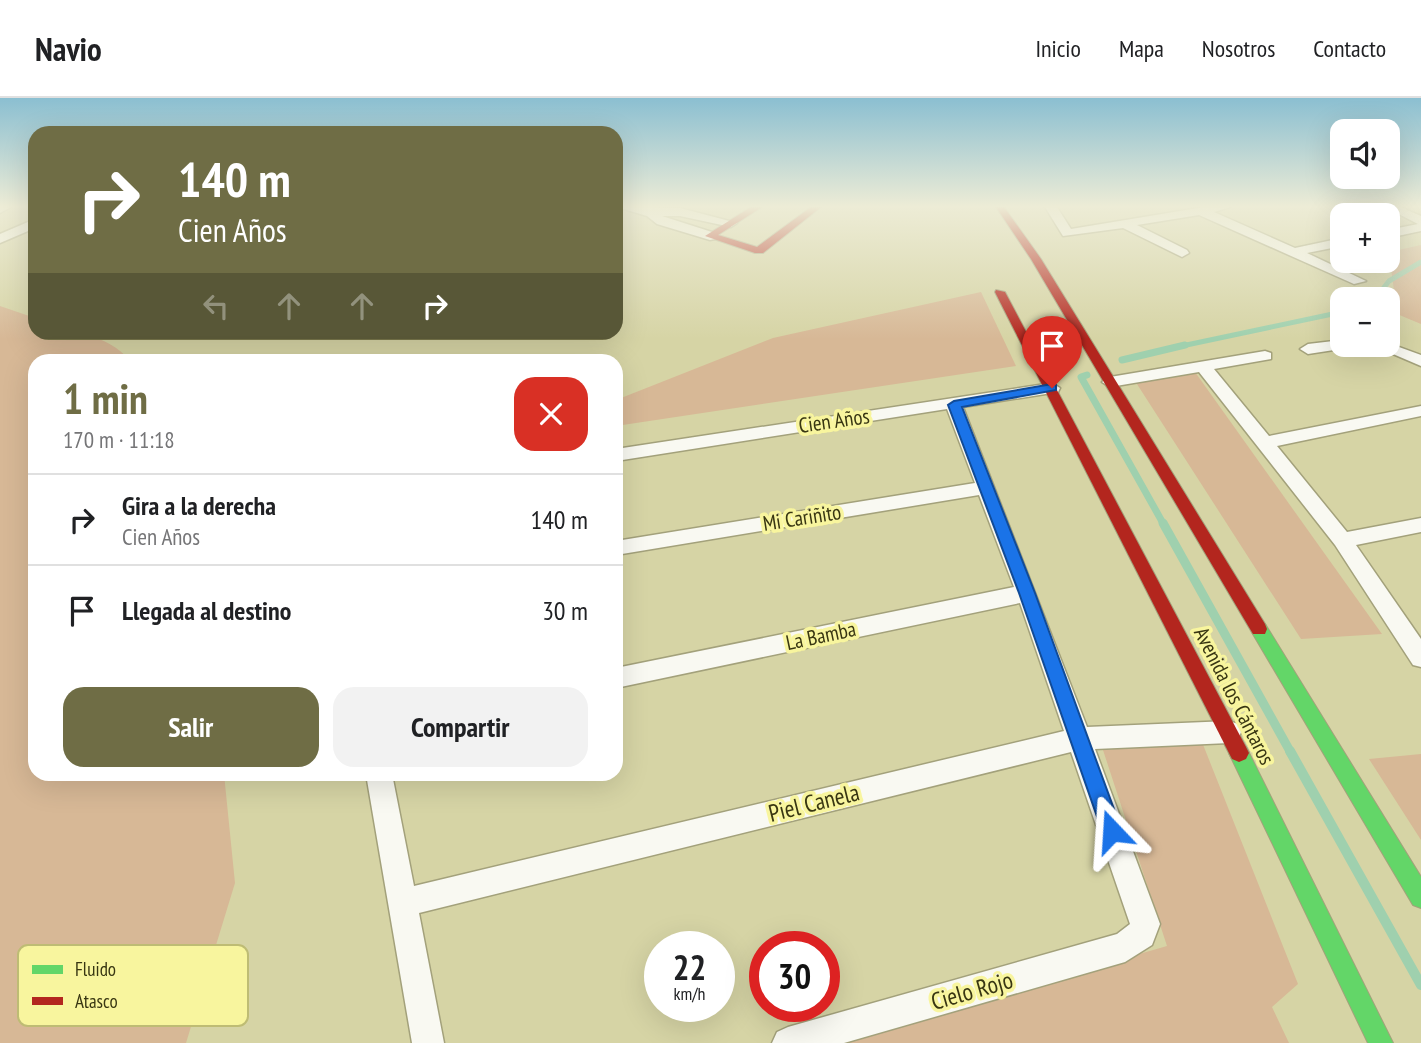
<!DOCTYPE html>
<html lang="es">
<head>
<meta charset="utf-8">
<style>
	:root { --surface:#fff; --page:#f2f2f2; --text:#202124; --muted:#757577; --line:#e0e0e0; --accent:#6f6d45 }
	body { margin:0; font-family:"PT Sans Narrow",sans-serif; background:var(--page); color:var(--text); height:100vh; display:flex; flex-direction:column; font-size:26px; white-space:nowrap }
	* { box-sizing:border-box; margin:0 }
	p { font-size:23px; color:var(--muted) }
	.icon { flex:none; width:38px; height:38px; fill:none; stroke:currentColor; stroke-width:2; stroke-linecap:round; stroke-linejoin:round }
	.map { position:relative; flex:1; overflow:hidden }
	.sheet { position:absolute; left:28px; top:256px; width:595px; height:427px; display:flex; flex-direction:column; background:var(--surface); border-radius:21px; box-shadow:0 7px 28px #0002 }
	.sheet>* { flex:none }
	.guide { position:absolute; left:28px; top:28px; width:595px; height:214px; border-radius:21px; box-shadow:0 7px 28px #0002; background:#6f6d45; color:#fff; overflow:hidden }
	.buttons { position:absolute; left:1330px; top:21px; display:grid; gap:14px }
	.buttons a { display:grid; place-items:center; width:70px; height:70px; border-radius:14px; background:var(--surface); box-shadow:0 7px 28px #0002; font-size:35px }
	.speed { position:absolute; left:644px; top:833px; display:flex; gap:14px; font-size:35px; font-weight:700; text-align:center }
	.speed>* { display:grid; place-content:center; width:91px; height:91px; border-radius:50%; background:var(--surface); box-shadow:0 7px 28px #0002; line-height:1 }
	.speed small { font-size:18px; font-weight:400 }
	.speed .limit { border:10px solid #d22; background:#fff; color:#111 }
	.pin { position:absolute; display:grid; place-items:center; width:60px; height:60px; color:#fff; margin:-72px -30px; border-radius:50% 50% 50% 0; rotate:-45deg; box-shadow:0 0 7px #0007 }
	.pin .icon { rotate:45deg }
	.me { position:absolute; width:77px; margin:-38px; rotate:340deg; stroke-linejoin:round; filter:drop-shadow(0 0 5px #0008) }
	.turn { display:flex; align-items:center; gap:24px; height:147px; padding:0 35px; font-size:32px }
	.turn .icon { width:91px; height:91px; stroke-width:2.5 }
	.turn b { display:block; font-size:49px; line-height:60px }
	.lanes { display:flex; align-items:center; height:66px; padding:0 35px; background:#0003; justify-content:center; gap:35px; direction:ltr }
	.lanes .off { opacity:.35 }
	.round { display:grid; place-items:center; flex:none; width:74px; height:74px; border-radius:21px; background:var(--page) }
	.summary { display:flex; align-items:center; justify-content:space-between; height:119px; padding:0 35px }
	h1 { font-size:42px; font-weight:700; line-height:52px; color:var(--accent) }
	.primary-button { display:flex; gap:14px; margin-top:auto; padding:14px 35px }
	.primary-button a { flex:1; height:80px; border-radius:21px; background:var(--accent); color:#fff; font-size:28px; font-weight:700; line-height:80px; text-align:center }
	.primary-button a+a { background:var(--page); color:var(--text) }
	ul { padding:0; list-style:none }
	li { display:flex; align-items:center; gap:21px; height:91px; padding:0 35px; border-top:2px solid var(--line) }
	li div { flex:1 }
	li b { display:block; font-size:26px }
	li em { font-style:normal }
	header { display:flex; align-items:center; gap:42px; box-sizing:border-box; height:98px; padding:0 35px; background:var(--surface); border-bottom:2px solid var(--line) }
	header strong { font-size:33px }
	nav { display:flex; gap:38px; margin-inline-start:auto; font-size:24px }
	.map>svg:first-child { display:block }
	.green { fill:#d7b896 }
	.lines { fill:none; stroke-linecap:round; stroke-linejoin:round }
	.stream-far3 { stroke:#9fd0ae; stroke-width:5 }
	.stream-far2 { stroke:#9fd0ae; stroke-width:7 }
	.stream-far1 { stroke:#9fd0ae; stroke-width:9 }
	.stream { stroke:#9fd0ae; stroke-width:10 }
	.street-casing { stroke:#a3a17b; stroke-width:3 }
	.fast-casing { stroke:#a3a17b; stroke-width:2 }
	.jam-casing { stroke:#a3a17b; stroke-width:2 }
	.street { fill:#f9f9f2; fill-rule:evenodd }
	.fast { fill:#63d668; fill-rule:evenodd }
	.jam { fill:#b3261e; fill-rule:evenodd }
	.route { fill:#1a73e8; stroke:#114b97; stroke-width:2 }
	.labels { text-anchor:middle; stroke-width:7; stroke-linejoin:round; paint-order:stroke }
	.street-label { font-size:21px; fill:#383612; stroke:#f8f59e }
	.near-street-label { font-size:24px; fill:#383612; stroke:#f8f59e }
	.key { fill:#f8f59e; stroke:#bebc74; stroke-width:2 }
	.key-label { font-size:19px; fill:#383612 }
</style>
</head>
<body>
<header>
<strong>Navio</strong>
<nav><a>Inicio</a><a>Mapa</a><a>Nosotros</a><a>Contacto</a></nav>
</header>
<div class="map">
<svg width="1421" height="945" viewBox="0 0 1421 945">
	<rect width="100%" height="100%" fill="#d6d4a5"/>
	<g class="green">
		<path d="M 1421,147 L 1421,226 L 1397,216 L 1389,154 Z"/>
		<path d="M 981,194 L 1016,268 L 616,328 L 616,302 L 773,240 Z"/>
		<path d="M 0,208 L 35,220 L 35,234 C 73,234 102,233 130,262 L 35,262 L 35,676 L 224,676 L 235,785 L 186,945 L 0,945 Z"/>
		<path d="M 1195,274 L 1382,536 L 1301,541 L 1135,283 Z"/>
		<path d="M 1202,644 L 1298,886 L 1272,909 L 1289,945 L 830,945 L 1167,848 L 1103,652 Z"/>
		<path d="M 1421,656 L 1421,742 L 1369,661 Z"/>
	</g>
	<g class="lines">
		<g class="stream-far3">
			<path d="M 1375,201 L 1389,183 L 1421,164"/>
			<path d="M 1177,249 L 1342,214"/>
		</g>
		<g class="stream-far2">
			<path d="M 1122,262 L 1185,247"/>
			<path d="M 1087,277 L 1081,279 L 1164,427"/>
		</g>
		<path class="stream-far1" d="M 1163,425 L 1291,655"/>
		<path class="stream" d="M 1290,653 L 1421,887"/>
		<defs>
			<g id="street">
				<path d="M 0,109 L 11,109 L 0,115 Z"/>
				<path d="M 617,109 L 680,110 L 737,125 L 731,129 L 680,118 L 662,118 L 715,135 L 715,141 L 710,142 L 657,126 L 647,118 Z"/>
				<path d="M 1045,109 L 1057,109 L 1071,131 L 1204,109 L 1230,109 L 1214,114 L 1295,150 L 1342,140 L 1342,148 L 1307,155 L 1366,183 L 1354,186 L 1199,117 L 1137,127 L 1187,152 L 1189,155 L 1182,159 L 1123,130 L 1063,138 Z"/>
				<path d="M 1385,109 L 1400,109 L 1421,118 L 1421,133 L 1388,140 L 1388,132 L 1418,126 Z"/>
				<path d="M 35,121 L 35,130 L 0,145 L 0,136 Z"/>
				<path d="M 1342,242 L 1342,247 L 1350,247 L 1347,250 L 1308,256 L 1300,251 L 1308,246 Z"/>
				<path d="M 1388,245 L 1421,257 L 1421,268 L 1372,247 Z"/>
				<path d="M 1265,253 L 1271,255 L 1271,261 L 1214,271 L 1269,338 L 1421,308 L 1421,318 L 1277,348 L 1347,434 L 1421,420 L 1421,434 L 1356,447 L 1421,541 L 1421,569 L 1413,567 L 1335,447 L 1199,274 L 1110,289 L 1102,284 L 1110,279 Z"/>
				<path d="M 1052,285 L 1060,290 L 1058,294 L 963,309 L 1087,629 L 1229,623 L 1238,626 L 1241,634 L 1238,642 L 1229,645 L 1095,651 L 1160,826 L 1152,847 L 1125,864 L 844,945 L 772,945 L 777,934 L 788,929 L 1117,836 L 1130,826 L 1071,654 L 419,815 L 444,945 L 412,945 L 366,676 L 392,676 L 414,788 L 1064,633 L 1020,505 L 616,590 L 616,570 L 1014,489 L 979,397 L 616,457 L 616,443 L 975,385 L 947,311 L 616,363 L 616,351 Z"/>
			</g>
			<g id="fast">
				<path d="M 1259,524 L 1265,526 L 1421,779 L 1421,810 L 1413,807 L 1253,536 L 1251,531 L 1253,526 Z"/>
				<path d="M 1239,646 L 1246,649 L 1393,945 L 1368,945 L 1229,655 L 1232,649 Z"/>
			</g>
			<g id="jam">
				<path d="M 751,109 L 762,109 L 718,137 L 757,149 L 811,109 L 821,109 L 763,155 L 755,155 L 705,138 Z"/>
				<path d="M 996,109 L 1004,109 L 1041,161 L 1265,526 L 1267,531 L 1265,536 L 1253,536 L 1031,161 Z"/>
				<path d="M 996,192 L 1005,194 L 1246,649 L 1249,655 L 1246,661 L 1239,664 L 1232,661 L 995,194 Z"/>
			</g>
		</defs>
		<use href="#street" class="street-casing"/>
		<use href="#fast" class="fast-casing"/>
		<use href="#jam" class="jam-casing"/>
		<use href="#street" class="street"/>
		<use href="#fast" class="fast"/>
		<use href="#jam" class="jam"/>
	</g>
	<linearGradient id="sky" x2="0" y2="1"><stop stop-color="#8bbfd1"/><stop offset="0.45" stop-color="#edecd6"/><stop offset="1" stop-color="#edecd6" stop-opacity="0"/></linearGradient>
	<rect width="1421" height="241" fill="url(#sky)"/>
	<path class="route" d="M 1052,286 L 1056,287 L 1056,292 L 962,309 L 1035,495 L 1122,733 L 1119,741 L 1112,743 L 1105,741 L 1102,733 L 1019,495 L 948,307 L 954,303 Z"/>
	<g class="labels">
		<g class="street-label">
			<text transform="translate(834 323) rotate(-8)" y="7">Cien Años</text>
			<text transform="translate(802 420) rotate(-9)" y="7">Mi Cariñito</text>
			<text transform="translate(821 538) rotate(-12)" y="7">La Bamba</text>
			<text transform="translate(1234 598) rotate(63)" y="7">Avenida los Cántaros</text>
		</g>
		<g class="near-street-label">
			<text transform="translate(814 705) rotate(-14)" y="8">Piel Canela</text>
			<text transform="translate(972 893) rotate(-16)" y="8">Cielo Rojo</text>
		</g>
	</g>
	<rect x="18" y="847" width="230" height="81" rx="10" class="key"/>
	<rect x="32" y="867" width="31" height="9" fill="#63d668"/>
	<rect x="32" y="899" width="31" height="8" fill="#b3261e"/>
	<g class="key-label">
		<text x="75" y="878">Fluido</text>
		<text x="75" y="910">Atasco</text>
	</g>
</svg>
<div class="buttons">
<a><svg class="icon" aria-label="sound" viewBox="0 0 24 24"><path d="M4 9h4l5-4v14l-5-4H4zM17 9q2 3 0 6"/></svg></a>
<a>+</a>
<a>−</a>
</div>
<div class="speed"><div>22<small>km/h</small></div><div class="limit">30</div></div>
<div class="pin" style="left:1052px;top:290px;background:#d93025"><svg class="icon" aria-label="arrive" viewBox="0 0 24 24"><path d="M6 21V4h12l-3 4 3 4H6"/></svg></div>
<svg class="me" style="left:1112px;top:733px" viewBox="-20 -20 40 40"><path d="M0-17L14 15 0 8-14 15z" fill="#1a73e8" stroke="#fff" stroke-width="4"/></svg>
<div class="guide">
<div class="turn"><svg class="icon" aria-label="right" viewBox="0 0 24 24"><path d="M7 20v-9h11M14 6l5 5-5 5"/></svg><div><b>140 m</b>Cien Años</div></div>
<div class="lanes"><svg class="icon off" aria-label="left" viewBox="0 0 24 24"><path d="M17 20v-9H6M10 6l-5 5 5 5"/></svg><svg class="icon off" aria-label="ahead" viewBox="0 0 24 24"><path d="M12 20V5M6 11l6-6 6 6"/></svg><svg class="icon off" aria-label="ahead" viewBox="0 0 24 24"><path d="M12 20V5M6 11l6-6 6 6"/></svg><svg class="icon" aria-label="right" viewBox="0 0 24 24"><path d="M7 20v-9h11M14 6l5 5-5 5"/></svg></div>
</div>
<section class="sheet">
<div class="summary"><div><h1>1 min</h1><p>170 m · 11:18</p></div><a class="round" style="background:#d93025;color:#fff"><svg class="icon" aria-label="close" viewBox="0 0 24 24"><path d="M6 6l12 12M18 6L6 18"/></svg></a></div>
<ul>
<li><svg class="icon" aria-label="right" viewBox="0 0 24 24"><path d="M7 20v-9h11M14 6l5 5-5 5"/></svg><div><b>Gira a la derecha</b><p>Cien Años</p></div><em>140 m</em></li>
<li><svg class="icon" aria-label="arrive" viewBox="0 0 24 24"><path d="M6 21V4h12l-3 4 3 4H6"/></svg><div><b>Llegada al destino</b></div><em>30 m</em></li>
</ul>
<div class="primary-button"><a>Salir</a><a>Compartir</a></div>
</section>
</div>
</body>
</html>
